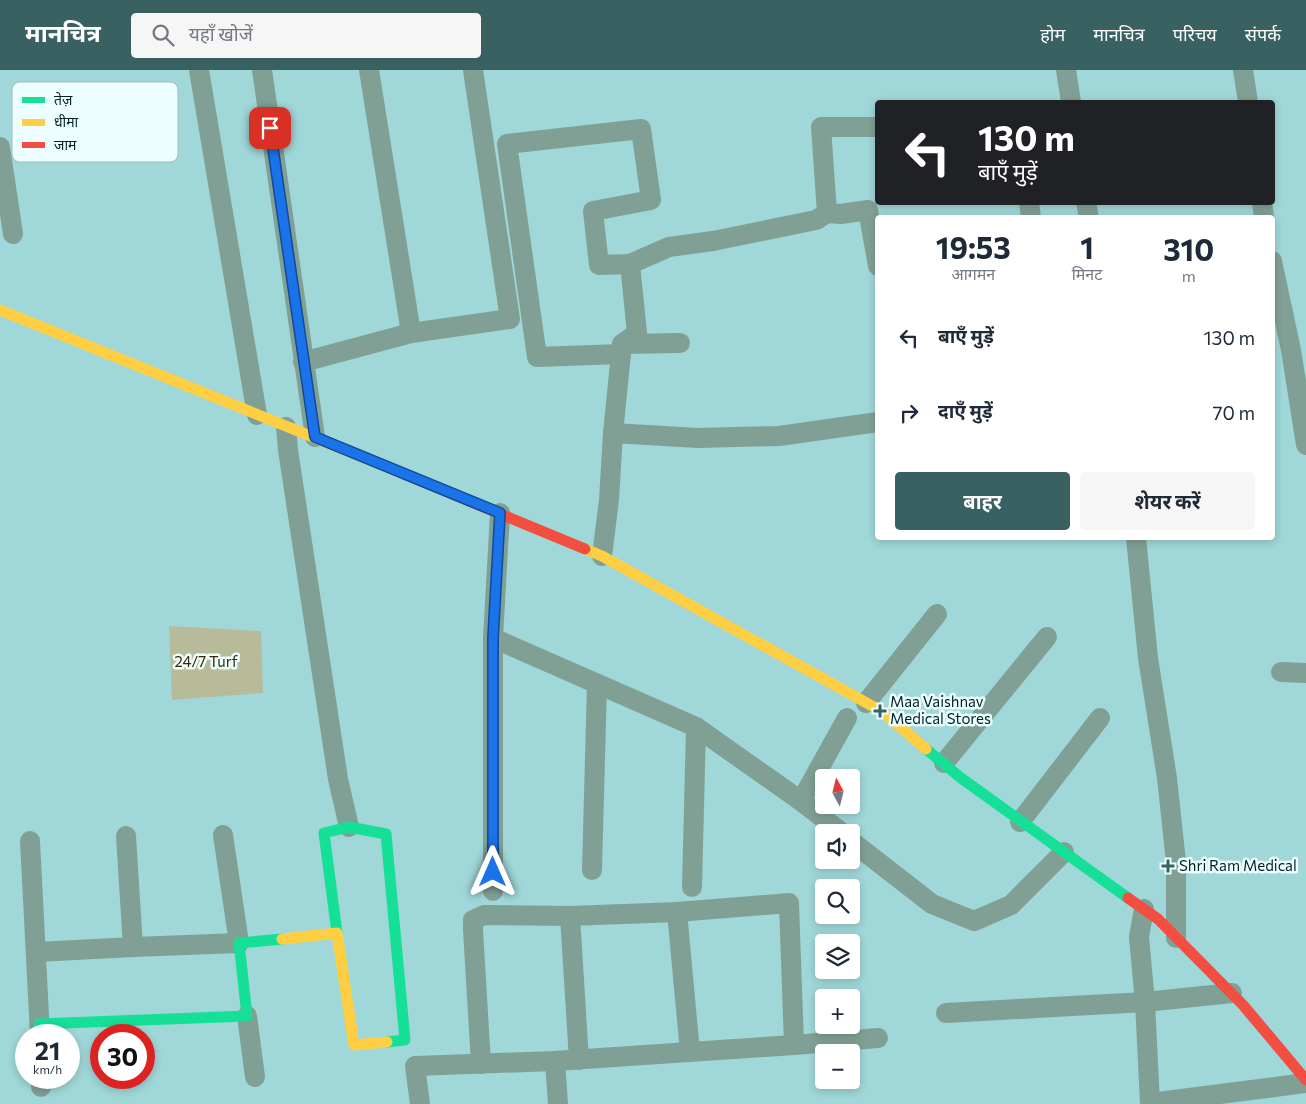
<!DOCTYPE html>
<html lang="hi">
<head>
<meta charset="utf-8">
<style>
	:root { --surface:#fff; --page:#f6f6f7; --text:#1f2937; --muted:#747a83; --accent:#396162 }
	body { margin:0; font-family:Commissioner,"Noto Sans Devanagari",sans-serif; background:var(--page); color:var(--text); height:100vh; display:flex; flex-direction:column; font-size:19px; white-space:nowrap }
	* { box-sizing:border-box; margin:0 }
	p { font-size:16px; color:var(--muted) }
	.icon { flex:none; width:28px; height:28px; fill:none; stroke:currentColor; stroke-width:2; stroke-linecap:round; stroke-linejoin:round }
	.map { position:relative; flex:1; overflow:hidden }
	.panel { position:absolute; left:875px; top:145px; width:400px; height:325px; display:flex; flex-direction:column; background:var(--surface); border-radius:5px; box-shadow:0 2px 8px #0003 }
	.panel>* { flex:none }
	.banner { position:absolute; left:875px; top:30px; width:400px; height:105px; border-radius:5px; box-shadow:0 2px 8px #0003; background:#202124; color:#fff; overflow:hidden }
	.needle { width:32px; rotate:353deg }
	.buttons { position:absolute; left:815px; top:699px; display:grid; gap:10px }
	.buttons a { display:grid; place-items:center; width:45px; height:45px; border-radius:5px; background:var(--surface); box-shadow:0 2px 8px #0003; font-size:25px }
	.speed { position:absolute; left:15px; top:954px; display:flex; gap:10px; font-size:25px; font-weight:700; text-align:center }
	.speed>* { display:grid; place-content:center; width:65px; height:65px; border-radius:50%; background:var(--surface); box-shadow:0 2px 8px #0003; line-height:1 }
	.speed small { font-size:12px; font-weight:400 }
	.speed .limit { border:8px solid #d22; background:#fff; color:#111 }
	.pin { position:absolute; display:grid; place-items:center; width:42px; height:42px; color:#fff; margin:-21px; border-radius:10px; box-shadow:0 2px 8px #0006 }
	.me { position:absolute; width:55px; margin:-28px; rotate:0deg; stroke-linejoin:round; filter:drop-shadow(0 0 4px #0008) }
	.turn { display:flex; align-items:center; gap:18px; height:105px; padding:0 20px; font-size:22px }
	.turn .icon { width:65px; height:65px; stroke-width:2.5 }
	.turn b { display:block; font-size:35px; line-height:42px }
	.eta { display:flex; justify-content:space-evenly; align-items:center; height:85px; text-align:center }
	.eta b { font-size:30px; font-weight:700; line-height:35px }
	.button { display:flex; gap:10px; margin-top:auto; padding:10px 20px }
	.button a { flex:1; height:58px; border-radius:5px; background:var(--accent); color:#fff; font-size:20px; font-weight:700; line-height:58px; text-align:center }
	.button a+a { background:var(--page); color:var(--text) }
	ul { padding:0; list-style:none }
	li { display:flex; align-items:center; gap:15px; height:75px; padding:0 20px }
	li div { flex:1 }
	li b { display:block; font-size:19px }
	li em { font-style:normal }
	header { display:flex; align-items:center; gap:30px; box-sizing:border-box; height:70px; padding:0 25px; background:var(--accent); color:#fff }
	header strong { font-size:24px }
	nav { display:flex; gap:28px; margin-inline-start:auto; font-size:18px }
	.search { width:350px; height:45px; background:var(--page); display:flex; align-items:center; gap:12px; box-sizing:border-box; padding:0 18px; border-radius:5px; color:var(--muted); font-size:19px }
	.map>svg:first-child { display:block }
	.green { fill:#b7bb99 }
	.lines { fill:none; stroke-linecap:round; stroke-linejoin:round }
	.street { stroke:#81a095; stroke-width:20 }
	.fast { stroke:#16e098; stroke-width:11 }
	.slow { stroke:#ffcf43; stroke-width:11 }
	.jam { stroke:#f24e42; stroke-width:11 }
	.route-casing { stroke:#114b97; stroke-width:12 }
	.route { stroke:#1a73e8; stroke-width:9 }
	.poi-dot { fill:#396162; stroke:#ecfeff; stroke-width:2 }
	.labels { text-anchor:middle; stroke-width:5; stroke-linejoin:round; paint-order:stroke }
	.park-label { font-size:15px; fill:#3c2700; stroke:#ecfeff }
	.poi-label { font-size:15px; fill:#012123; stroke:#ecfeff; text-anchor:start }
	.key { fill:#ecfeff; stroke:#a6bcbd; stroke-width:1 }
	.key-label { font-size:14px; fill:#012123 }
</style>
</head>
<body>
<header>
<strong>मानचित्र</strong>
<div class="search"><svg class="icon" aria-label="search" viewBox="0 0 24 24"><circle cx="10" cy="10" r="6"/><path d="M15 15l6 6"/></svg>यहाँ खोजें</div>
<nav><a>होम</a><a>मानचित्र</a><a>परिचय</a><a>संपर्क</a></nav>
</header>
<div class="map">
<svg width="1306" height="1034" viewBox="0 0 1306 1034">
	<rect width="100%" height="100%" fill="#a0d7d8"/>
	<path class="green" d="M 169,556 L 261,561 L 263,623 L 172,630 Z"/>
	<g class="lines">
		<g class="street">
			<path d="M 199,0 L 257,345"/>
			<path d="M 262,0 L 315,367"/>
			<path d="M 369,0 L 411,263 L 510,249 L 473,0"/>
			<path d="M 1066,0 L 1071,32"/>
			<path d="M 1243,0 L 1248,32"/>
			<path d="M 0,77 L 13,164"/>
			<path d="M 1029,132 L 1031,148"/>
			<path d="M 1086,132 L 1089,148"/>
			<path d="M 1262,132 L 1264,148"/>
			<path d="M 827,143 L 841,144 L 868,140 L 878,196"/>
			<path d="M 1272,191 L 1291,280 L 1306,375"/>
			<path d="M 622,274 L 680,273"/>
			<path d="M 621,284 L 537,287 L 507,74 L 641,59 L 651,130 L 593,141 L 599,195 L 630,194"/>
			<path d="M 303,292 L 411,263"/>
			<path d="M 286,357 L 288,380 L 338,709 L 349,757"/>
			<path d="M 613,363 L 622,274 L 637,263 L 630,194 L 669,177 L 713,171 L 816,150 L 827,143 L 821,57 L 878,57"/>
			<path d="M 1136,468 L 1148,588 L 1167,708 L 1176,792 L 1176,868"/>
			<path d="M 602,486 L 609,430 L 613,363 L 698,368 L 779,366 L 878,352"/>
			<path d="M 493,568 L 696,657 L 692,817"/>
			<path d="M 1281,602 L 1306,603"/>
			<path d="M 866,633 L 937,544"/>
			<path d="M 696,657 L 801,731 L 841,762"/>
			<path d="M 944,693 L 1047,567"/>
			<path d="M 801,731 L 847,648"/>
			<path d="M 1020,752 L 1100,648"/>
			<path d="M 30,771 L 40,965"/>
			<path d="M 851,771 L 932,834 L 974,851 L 1011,835 L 1064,782"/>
			<path d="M 592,800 L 597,614"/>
			<path d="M 493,821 L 493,568 L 500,443"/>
			<path d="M 1144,839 L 1139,867 L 1145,932 L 1232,923"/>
			<path d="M 677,842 L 690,982"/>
			<path d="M 570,846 L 579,990"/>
			<path d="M 133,877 L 239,873 L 223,765"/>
			<path d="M 37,882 L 133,877 L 126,766"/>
			<path d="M 946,943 L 1145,932 L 1150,1034"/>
			<path d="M 247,946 L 255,1007"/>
			<path d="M 555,991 L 558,1034"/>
			<path d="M 481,994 L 473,860 L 473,850 L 484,845 L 570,846 L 677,842 L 789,833 L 794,975"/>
			<path d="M 41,1008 L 41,1017"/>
			<path d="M 1150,1033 L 1306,1013"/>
			<path d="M 420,1034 L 415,996 L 555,991 L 794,975 L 878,968"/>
		</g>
		<g class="fast">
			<path d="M 926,679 L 961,708 L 1128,828"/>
			<path d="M 337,863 L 324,763 L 349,757 L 386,764 L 405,970 L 387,972"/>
			<path d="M 39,954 L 247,946 L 239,873 L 282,869"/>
		</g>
		<g class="slow">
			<path d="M 0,240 L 404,404"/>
			<path d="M 585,479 L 602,486 L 883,642 L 926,679"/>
			<path d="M 282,869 L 337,863 L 354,975 L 387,972"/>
		</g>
		<g class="jam">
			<path d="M 404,404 L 585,479"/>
			<path d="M 1128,828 L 1158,849 L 1243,935 L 1306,1010"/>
		</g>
	</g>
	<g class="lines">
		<defs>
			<path id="route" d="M 270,58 L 315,367 L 500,443 L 493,568 L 493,802"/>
		</defs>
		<use href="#route" class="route-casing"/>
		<use href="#route" class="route"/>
	</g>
	<g class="poi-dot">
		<path d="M877.5 633.5h5v5h5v5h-5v5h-5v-5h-5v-5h5z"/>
		<path d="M1165.5 788.5h5v5h5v5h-5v5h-5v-5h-5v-5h5z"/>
	</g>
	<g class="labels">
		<g class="park-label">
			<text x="206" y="597">24/7 Turf</text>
		</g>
		<g class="poi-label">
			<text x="890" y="637">Maa Vaishnav<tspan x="890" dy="17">Medical Stores</tspan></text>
			<text x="1179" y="801">Shri Ram Medical</text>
		</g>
	</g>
	<rect x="12" y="12" width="166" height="80" rx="8" class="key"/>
	<rect x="22" y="27" width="23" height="6" fill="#16e098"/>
	<rect x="22" y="49" width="23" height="7" fill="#ffcf43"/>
	<rect x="22" y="72" width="23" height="6" fill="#f24e42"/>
	<g class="key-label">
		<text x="54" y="35">तेज़</text>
		<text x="54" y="57">धीमा</text>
		<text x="54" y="80">जाम</text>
	</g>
</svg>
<div class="buttons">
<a><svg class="needle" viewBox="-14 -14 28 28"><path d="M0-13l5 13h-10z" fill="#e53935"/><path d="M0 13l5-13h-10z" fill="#747a83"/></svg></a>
<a><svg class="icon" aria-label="sound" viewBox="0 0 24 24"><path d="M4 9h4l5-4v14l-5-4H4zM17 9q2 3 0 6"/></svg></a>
<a><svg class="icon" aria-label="search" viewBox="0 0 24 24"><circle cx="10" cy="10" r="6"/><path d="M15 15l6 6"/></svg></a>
<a><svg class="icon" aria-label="layers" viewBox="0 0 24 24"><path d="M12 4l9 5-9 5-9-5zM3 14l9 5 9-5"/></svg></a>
<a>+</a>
<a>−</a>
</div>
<div class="speed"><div>21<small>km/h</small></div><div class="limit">30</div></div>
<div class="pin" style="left:270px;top:58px;background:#d93025"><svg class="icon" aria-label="arrive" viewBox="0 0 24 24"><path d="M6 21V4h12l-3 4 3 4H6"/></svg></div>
<svg class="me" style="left:493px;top:802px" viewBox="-20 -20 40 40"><path d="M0-17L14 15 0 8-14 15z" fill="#1a73e8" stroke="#fff" stroke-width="4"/></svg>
<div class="banner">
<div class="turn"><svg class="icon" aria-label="left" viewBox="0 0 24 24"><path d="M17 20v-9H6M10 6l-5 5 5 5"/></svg><div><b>130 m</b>बाएँ मुड़ें</div></div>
</div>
<section class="panel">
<div class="eta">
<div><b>19:53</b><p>आगमन</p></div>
<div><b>1</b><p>मिनट</p></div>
<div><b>310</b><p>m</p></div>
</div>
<ul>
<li><svg class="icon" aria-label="left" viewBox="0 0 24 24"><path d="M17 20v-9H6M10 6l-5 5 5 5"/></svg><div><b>बाएँ मुड़ें</b></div><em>130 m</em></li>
<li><svg class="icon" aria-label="right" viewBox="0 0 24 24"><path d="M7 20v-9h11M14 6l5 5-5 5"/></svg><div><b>दाएँ मुड़ें</b></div><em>70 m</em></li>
</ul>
<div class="button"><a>बाहर</a><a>शेयर करें</a></div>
</section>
</div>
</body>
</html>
